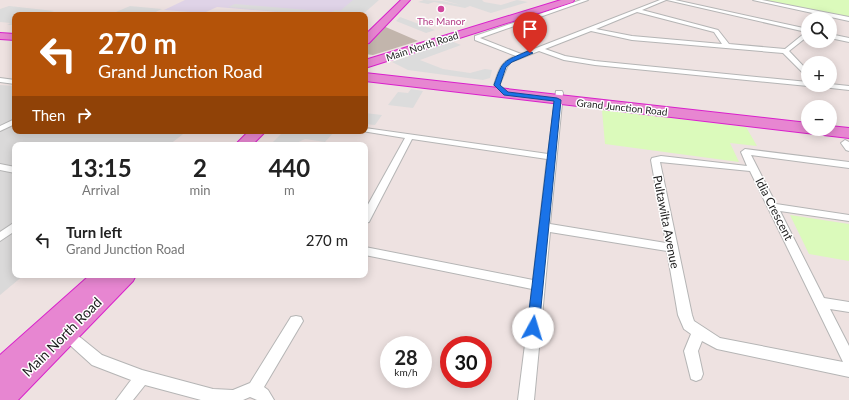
<!DOCTYPE html>
<html lang="en">
<head>
<meta charset="utf-8">
<style>
	:root { --surface:#fff; --page:#f6f6f6; --text:#222; --muted:#767676 }
	body { margin:0; font-family:Lato,sans-serif; background:var(--page); color:var(--text); height:100vh; display:flex; flex-direction:column; font-size:15px; white-space:nowrap }
	* { box-sizing:border-box; margin:0 }
	p { font-size:13px; color:var(--muted) }
	.icon { flex:none; width:22px; height:22px; fill:none; stroke:currentColor; stroke-width:2; stroke-linecap:round; stroke-linejoin:round }
	.map { position:relative; flex:1; overflow:hidden }
	.drawer { position:absolute; left:12px; top:142px; width:356px; height:136px; display:flex; flex-direction:column; background:var(--surface); border-radius:8px; box-shadow:0 2px 10px #0003 }
	.drawer>* { flex:none }
	.top-card { position:absolute; left:12px; top:12px; width:356px; height:122px; border-radius:8px; box-shadow:0 2px 10px #0003; background:#b45309; color:#fff; overflow:hidden }
	.fabs { position:absolute; left:801px; top:12px; display:grid; gap:8px }
	.fabs a { display:grid; place-items:center; width:36px; height:36px; border-radius:50%; background:var(--surface); box-shadow:0 2px 10px #0003; font-size:20px }
	.speed { position:absolute; left:380px; top:336px; display:flex; gap:8px; font-size:20px; font-weight:700; text-align:center }
	.speed>* { display:grid; place-content:center; width:52px; height:52px; border-radius:50%; background:var(--surface); box-shadow:0 2px 10px #0003; line-height:1 }
	.speed small { font-size:10px; font-weight:400 }
	.speed .limit { border:6px solid #d22; background:#fff; color:#111 }
	.pin { position:absolute; display:grid; place-items:center; width:34px; height:34px; color:#fff; margin:-41px -17px; border-radius:50% 50% 50% 0; rotate:-45deg; box-shadow:0 0 4px #0007 }
	.pin .icon { rotate:45deg }
	.me { position:absolute; width:44px; margin:-22px; rotate:6deg; stroke-linejoin:round; filter:drop-shadow(0 0 3px #0008) }
	.turn { display:flex; align-items:center; gap:14px; height:84px; padding:0 20px; font-size:18px }
	.turn .icon { width:52px; height:52px; stroke-width:2.5 }
	.turn b { display:block; font-size:28px; line-height:34px }
	.then { display:flex; align-items:center; height:38px; padding:0 20px; background:#0003; gap:8px; font-size:15px }
	.eta { display:flex; justify-content:space-evenly; align-items:center; height:68px; text-align:center }
	.eta b { font-size:24px; font-weight:700; line-height:28px }
	ul { padding:0; list-style:none }
	li { display:flex; align-items:center; gap:12px; height:60px; padding:0 20px }
	li div { flex:1 }
	li b { display:block; font-size:15px }
	li em { font-style:normal }
	.map>svg:first-child { display:block }
	.residential { fill:#dad9d9 }
	.industrial { fill:#dfd3e7 }
	.construction { fill:#c2b5ac }
	.park { fill:#dbfabb }
	.parking { fill:#dcdcdc }
	.lines { fill:none; stroke-linecap:round; stroke-linejoin:round }
	.street-casing { stroke:#b5b5b5; stroke-width:2 }
	.highway-casing { stroke:#d920cb; stroke-width:2 }
	.street { fill:#fff; fill-rule:evenodd }
	.highway { fill:#e786d1; fill-rule:evenodd }
	.route { fill:#1a73e8; stroke:#114b97 }
	.hotel-dot { fill:#d1479c; stroke:#fff; stroke-width:1.5 }
	.labels { text-anchor:middle; stroke-width:3; stroke-linejoin:round; paint-order:stroke }
	.far-hotel-label { font-size:10px; fill:#b23c85; stroke:#fff }
	.far-street-label { font-size:10px; fill:#1c1c1c; stroke:#fff }
	.street-label { font-size:12px; fill:#1c1c1c; stroke:#fff }
	.near-street-label { font-size:14px; fill:#1c1c1c; stroke:#fff }
</style>
</head>
<body>
<div class="map">
<svg width="849" height="400" viewBox="0 0 849 400">
	<rect width="100%" height="100%" fill="#eee2e1"/>
	<path class="residential" d="M 0,85 L 15,86 L 15,131 L 187,131 L 169,145 L 15,145 L 15,275 L 24,275 L 0,295 Z"/>
	<path class="industrial" d="M 185,0 L 375,0 L 358,15 L 316,15 L 217,7 L 204,13 L 164,10 Z"/>
	<path class="construction" d="M 381,25 L 418,41 L 373,55 L 365,54 L 365,41 Z"/>
	<g class="park">
		<path d="M 764,0 L 849,0 L 849,17 Z"/>
		<path d="M 602,110 L 746,127 L 757,146 L 730,143 L 739,162 L 605,144 Z"/>
		<path d="M 790,215 L 849,224 L 849,261 L 809,254 Z"/>
	</g>
	<g class="parking">
		<path d="M 353,0 L 379,0 L 362,15 L 312,15 L 228,7 L 235,4 L 332,12 L 335,10 L 340,11 Z"/>
		<path d="M 424,0 L 442,1 L 461,5 L 442,0 L 482,0 L 484,2 L 501,5 L 517,0 L 528,2 L 491,13 L 470,6 L 465,8 L 434,2 L 428,4 L 418,2 Z"/>
		<path d="M 9,6 L 54,11 L 44,14 L 48,15 L 15,15 L 15,25 L 7,25 L 11,23 L 0,22 L 0,9 Z"/>
		<path d="M 130,6 L 162,9 L 149,15 L 109,15 Z"/>
		<path d="M 400,17 L 435,30 L 426,33 L 396,21 Z"/>
		<path d="M 451,41 L 461,45 L 420,60 L 443,69 L 470,73 L 485,69 L 492,70 L 490,78 L 483,80 L 408,70 L 392,62 Z"/>
		<path d="M 411,89 L 423,91 L 413,108 L 388,105 L 398,92 L 408,93 Z"/>
		<path d="M 365,113 L 382,115 L 375,125 L 365,124 Z"/>
		<path d="M 284,131 L 326,131 L 334,132 L 325,142 L 305,139 L 292,145 L 270,145 Z"/>
	</g>
	<g class="lines">
		<defs>
			<g id="street">
				<path d="M 581,0 L 588,0 L 480,38 L 521,54 L 660,0 L 666,0 L 642,10 L 718,30 L 729,44 L 785,49 L 806,32 L 667,0 L 675,0 L 808,29 L 808,36 L 789,51 L 808,71 L 808,77 L 806,76 L 783,53 L 632,40 L 591,31 L 545,49 L 565,56 L 595,61 L 808,82 L 808,85 L 811,85 L 808,86 L 595,65 L 564,60 L 539,51 L 511,62 L 507,67 L 499,86 L 495,86 L 494,85 C 499,70 500,62 516,56 L 475,40 L 475,36 ZM 637,12 L 714,32 L 722,44 L 632,36 L 596,29 Z"/>
				<path d="M 753,0 L 762,0 L 849,17 L 849,21 Z"/>
				<path d="M 830,34 L 849,38 L 849,42 L 830,38 Z"/>
				<path d="M 0,78 L 15,80 L 15,84 L 0,82 Z"/>
				<path d="M 830,84 L 849,86 L 849,90 L 822,87 L 819,85 Z"/>
				<path d="M 556,91 L 562,91 L 563,93 L 550,224 L 666,243 L 651,160 L 652,158 L 661,156 L 747,166 L 741,152 L 745,149 L 849,162 L 849,168 L 751,155 L 776,204 L 849,215 L 849,221 L 780,211 L 824,298 L 849,302 L 849,312 L 830,309 L 849,346 L 849,377 L 717,349 L 702,341 L 698,351 L 703,374 L 701,379 L 696,381 L 691,379 L 684,351 L 691,334 L 684,329 L 678,315 L 667,251 L 550,232 L 534,400 L 518,400 L 532,289 L 365,255 L 365,247 L 533,280 L 547,159 L 412,139 L 370,220 L 369,222 L 365,223 L 365,210 L 405,138 L 362,131 L 365,131 L 365,128 L 548,154 ZM 660,162 L 750,171 L 843,362 L 720,338 L 694,321 L 692,315 Z"/>
				<path d="M 15,119 L 15,124 L 0,131 L 0,126 Z"/>
				<path d="M 845,140 L 849,142 L 849,151 L 846,150 L 841,143 Z"/>
				<path d="M 0,164 L 15,167 L 15,173 L 0,170 Z"/>
				<path d="M 15,222 L 15,231 L 0,241 L 0,232 Z"/>
				<path d="M 296,316 L 301,317 L 303,321 L 264,387 L 268,390 L 274,400 L 257,400 L 250,397 L 243,400 L 201,400 L 145,385 L 133,400 L 116,400 L 131,380 L 92,365 L 71,346 L 59,339 L 57,335 L 59,331 L 64,329 L 69,331 L 81,338 L 102,355 L 142,370 L 213,389 L 233,390 L 250,383 L 291,317 Z"/>
			</g>
			<g id="highway">
				<path d="M 401,0 L 410,0 L 369,43 L 365,44 L 365,35 Z"/>
				<path d="M 561,0 L 574,0 L 573,2 L 365,68 L 365,60 Z"/>
				<path d="M 0,33 L 15,34 L 15,40 L 0,39 Z"/>
				<path d="M 365,73 L 808,123 L 808,129 L 830,129 L 830,126 L 849,128 L 849,138 L 365,81 Z"/>
				<path d="M 249,131 L 266,131 L 252,145 L 235,145 Z"/>
				<path d="M 90,275 L 136,275 L 133,281 L 18,400 L 0,400 L 0,355 Z"/>
			</g>
		</defs>
		<use href="#street" class="street-casing"/>
		<use href="#highway" class="highway-casing"/>
		<use href="#street" class="street"/>
		<use href="#highway" class="highway"/>
	</g>
	<path class="route" d="M 528,51 L 533,53 L 512,62 L 506,67 L 500,85 L 508,92 L 557,98 L 561,100 L 539,328 L 538,332 L 533,334 L 529,332 L 527,328 L 554,101 L 504,95 L 494,85 C 503,59 503,62 528,51 Z"/>
	<circle class="hotel-dot" cx="441" cy="9" r="4"/>
	<g class="labels">
		<g class="far-hotel-label">
			<text x="441" y="25">The Manor</text>
		</g>
		<g class="far-street-label">
			<text transform="translate(422 46) rotate(-18)" y="4">Main North Road</text>
			<text transform="translate(622 107) rotate(6)" y="4">Grand Junction Road</text>
		</g>
		<g class="street-label">
			<text transform="translate(774 209) rotate(63)" y="4">Idia Crescent</text>
			<text transform="translate(666 222) rotate(79)" y="4">Pultawilta Avenue</text>
		</g>
		<g class="near-street-label">
			<text transform="translate(62 337) rotate(-45)" y="5">Main North Road</text>
		</g>
	</g>
</svg>
<div class="fabs">
<a><svg class="icon" aria-label="search" viewBox="0 0 24 24"><circle cx="10" cy="10" r="6"/><path d="M15 15l6 6"/></svg></a>
<a>+</a>
<a>−</a>
</div>
<div class="speed"><div>28<small>km/h</small></div><div class="limit">30</div></div>
<div class="pin" style="left:530px;top:53px;background:#d93025"><svg class="icon" aria-label="arrive" viewBox="0 0 24 24"><path d="M6 21V4h12l-3 4 3 4H6"/></svg></div>
<svg class="me" style="left:533px;top:328px" viewBox="-20 -20 40 40"><circle r="19" fill="#fff"/><path d="M0-13L10 11 0 6-10 11z" fill="#1a73e8"/></svg>
<div class="top-card">
<div class="turn"><svg class="icon" aria-label="left" viewBox="0 0 24 24"><path d="M17 20v-9H6M10 6l-5 5 5 5"/></svg><div><b>270 m</b>Grand Junction Road</div></div>
<div class="then">Then<svg class="icon" aria-label="right" viewBox="0 0 24 24"><path d="M7 20v-9h11M14 6l5 5-5 5"/></svg></div>
</div>
<section class="drawer">
<div class="eta">
<div><b>13:15</b><p>Arrival</p></div>
<div><b>2</b><p>min</p></div>
<div><b>440</b><p>m</p></div>
</div>
<ul>
<li><svg class="icon" aria-label="left" viewBox="0 0 24 24"><path d="M17 20v-9H6M10 6l-5 5 5 5"/></svg><div><b>Turn left</b><p>Grand Junction Road</p></div><em>270 m</em></li>
</ul>
</section>
</div>
</body>
</html>
